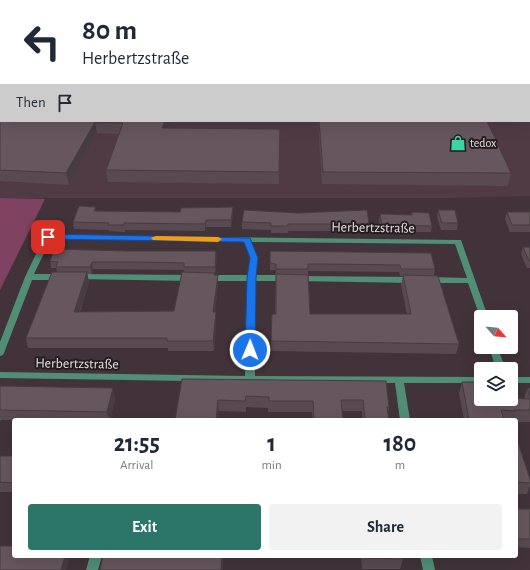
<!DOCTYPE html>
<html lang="en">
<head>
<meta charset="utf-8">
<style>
	:root { --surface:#fff; --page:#f2f2f3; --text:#1f2937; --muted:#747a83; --accent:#2b7668 }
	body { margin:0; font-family:"Alegreya Sans",sans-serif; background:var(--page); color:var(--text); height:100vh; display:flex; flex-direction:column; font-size:15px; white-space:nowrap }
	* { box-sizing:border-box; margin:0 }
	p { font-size:13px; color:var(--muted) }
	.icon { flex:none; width:22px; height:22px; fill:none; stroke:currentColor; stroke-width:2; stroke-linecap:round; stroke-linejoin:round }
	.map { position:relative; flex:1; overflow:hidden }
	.side { position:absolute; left:12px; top:418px; width:506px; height:140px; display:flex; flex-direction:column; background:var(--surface); border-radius:4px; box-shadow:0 4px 16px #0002 }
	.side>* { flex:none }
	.banner { position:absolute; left:0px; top:0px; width:530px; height:122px; box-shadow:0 4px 16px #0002; background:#fff; color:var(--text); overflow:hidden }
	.needle { width:26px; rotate:117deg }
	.tools { position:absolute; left:474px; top:310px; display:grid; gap:8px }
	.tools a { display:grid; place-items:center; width:44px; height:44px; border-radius:4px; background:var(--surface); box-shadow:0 4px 16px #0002; font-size:20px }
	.pin { position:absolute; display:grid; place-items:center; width:34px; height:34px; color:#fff; margin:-17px; border-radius:8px; box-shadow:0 2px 6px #0006 }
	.me { position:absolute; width:44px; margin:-22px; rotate:1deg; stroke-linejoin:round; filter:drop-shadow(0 0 3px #0008) }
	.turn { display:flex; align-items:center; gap:14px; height:84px; padding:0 16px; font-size:18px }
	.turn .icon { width:52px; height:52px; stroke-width:2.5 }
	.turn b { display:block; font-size:28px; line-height:34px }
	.then { display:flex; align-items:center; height:38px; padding:0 16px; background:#0003; gap:8px; font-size:15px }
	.eta { display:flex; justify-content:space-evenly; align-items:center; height:68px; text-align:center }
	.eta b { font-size:24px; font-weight:600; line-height:28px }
	.action { display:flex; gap:8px; margin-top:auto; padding:8px 16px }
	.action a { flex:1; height:46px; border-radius:4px; background:var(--accent); color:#fff; font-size:16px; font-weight:600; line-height:46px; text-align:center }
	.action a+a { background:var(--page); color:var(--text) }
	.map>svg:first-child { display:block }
	.built { fill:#503b45 }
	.green { fill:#7f4261 }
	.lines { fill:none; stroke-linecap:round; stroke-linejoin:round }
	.street { fill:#508e76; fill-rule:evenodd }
	.primary { fill:#53e3b3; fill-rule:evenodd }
	.wall { fill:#584a50; fill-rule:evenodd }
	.shaded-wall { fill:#473c41 }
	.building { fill:#66565d; stroke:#473c41 }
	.route { fill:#1a73e8; stroke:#114b97 }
	.slow { fill:#f59e0b }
	.labels { text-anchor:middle; stroke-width:4; stroke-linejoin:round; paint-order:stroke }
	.far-poi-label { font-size:12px; fill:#ebe1e5; stroke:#241d20; text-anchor:start }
	.street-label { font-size:14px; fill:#ebe1e5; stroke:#241d20 }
</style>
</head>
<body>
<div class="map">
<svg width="530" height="570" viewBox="0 0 530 570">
	<rect width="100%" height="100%" fill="#413339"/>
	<path class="built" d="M 24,0 L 530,0 L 530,196 L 450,198 L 0,198 L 1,21 L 1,121 L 529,121 L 529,1 L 22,1 Z"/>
	<path class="green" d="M 0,198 L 45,199 L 0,290 Z"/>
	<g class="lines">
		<g class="street">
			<path d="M 45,235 L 461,240 L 488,317 L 481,317 L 481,319 L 480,317 L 468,283 L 429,283 L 425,280 L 429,277 L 467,278 L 455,244 L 251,242 L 258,258 L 256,275 L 285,275 L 289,278 L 285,281 L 256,281 L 255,376 L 481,377 L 481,383 L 404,383 L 410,420 L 400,420 L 395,383 L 250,382 L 0,378 L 0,372 L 245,376 L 248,281 L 209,281 L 205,278 L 209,275 L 248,275 L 250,258 L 244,242 L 51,239 L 34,274 L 59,274 L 63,277 L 59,280 L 32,280 L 4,353 L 3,355 L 0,356 L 0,342 L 25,277 Z"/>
			<path d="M 79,274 L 191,275 L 195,278 L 191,281 L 76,279 L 75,277 Z"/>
			<path d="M 299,276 L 413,277 L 417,280 L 413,283 L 296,281 L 295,279 L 296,277 Z"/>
			<path d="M 489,347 L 497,347 L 506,369 L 496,369 Z"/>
			<rect x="511" y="377" width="19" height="6"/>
			<path d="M 90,556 L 102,556 L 98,570 L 86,570 Z"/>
			<path d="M 420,556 L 432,556 L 435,570 L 423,570 Z"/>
		</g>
		<g class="primary">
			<path d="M 1,0 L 7,0 L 1,2 Z"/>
			<path d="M 15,0 L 21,0 L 14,1 Z"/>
			<path d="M 1,13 L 1,17 L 0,18 L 0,14 Z"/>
			<rect x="0" y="21" width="1" height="4"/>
			<rect x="0" y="32" width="1" height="4"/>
			<rect x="529" y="41" width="1" height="5"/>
		</g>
	</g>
	<g class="wall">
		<path d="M 529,2 L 530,4 L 530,17 L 529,17 Z"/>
		<path d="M 529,55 L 530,57 L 530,78 L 529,78 Z"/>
		<path d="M 0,99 L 1,121 L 171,121 L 168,128 L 280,129 L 279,184 L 108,182 L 106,170 L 119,134 L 97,133 L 69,185 L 0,181 Z"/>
		<path d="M 318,121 L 487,121 L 511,173 L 508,186 L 322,184 Z"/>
		<path d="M 233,207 L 233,214 L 231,227 L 206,227 L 205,231 L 125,230 L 125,232 L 109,231 L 109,230 L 74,229 L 73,222 L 96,211 L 180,212 Z"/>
		<path d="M 438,210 L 458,223 L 457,230 L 441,230 L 437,217 Z"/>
		<path d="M 412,212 L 432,226 L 431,232 L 381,232 L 379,221 L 380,214 L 411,215 Z"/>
		<path d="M 507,212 L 530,212 L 530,232 L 510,232 L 505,219 Z"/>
		<path d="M 242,222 L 369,224 L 368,231 L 288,231 L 288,233 L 271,233 L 271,230 L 242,229 Z"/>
		<path d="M 523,247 L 530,247 L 530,268 L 527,268 L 521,254 Z"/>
		<path d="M 270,251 L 431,253 L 435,269 L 434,276 L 459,344 L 456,354 L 271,351 L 272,314 L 275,314 L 276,270 L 270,270 ZM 308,271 L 399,272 L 400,276 L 403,276 L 401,285 L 407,314 L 310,314 Z"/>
		<path d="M 217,257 L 215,274 L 214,274 L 214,275 L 218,275 L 218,285 L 215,312 L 216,322 L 214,351 L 168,351 L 168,348 L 28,348 L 26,338 L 57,272 L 56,268 L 51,268 L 50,261 ZM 93,269 L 184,270 L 184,272 L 174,311 L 80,312 L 89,282 L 87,274 L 92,274 Z"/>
		<path d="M 182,379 L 386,381 L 389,407 L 388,414 L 389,420 L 362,420 L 362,411 L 342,411 L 343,420 L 313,420 L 312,412 L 268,412 L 268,408 L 246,407 L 246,412 L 219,411 Z"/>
		<path d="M 462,382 L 481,399 L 524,399 L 527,388 L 530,388 L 530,422 L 516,422 L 516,420 L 464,420 L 459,393 Z"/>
		<path d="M 0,386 L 115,398 L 110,420 L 1,420 L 0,422 Z"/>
		<path d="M 516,439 L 530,479 L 530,486 L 527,494 L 516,494 Z"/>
		<rect x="0" y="456" width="14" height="36"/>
		<path d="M 516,509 L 530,509 L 530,548 L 516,547 Z"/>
		<path d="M 361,556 L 402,556 L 403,559 L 400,569 L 362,569 Z"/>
	</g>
	<g class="shaded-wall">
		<path d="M 111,0 L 116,0 L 116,1 L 110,1 Z"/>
		<path d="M 1,78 L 1,90 L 0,91 L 0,79 Z"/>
		<path d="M 1,111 L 1,121 L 0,127 L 0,112 Z"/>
		<path d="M 165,121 L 171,121 L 163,140 L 162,128 Z"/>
		<path d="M 95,122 L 97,133 L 69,185 L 66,173 Z"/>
		<path d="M 233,207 L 233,214 L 231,227 L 231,220 Z"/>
		<path d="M 206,220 L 206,227 L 205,231 L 205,224 Z"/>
		<path d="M 216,251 L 217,257 L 215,274 L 215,267 Z"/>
		<path d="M 92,262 L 93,269 L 92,274 L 90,267 Z"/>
		<path d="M 87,272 L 89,282 L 76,322 L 74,312 Z"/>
		<path d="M 218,275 L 218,285 L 214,322 L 213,312 Z"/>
		<path d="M 216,312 L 216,322 L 214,351 L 213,341 Z"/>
		<path d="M 113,388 L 115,398 L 110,420 L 109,420 L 107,412 Z"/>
		<path d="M 218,400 L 219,411 L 218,420 L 216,420 Z"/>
		<path d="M 65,556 L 70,556 L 66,570 L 61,570 Z"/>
		<path d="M 222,556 L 224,556 L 223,570 L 221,570 Z"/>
	</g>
	<g class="building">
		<path d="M 46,0 L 111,0 L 110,1 L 45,1 Z"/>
		<path d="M 173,0 L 332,0 L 332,1 L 172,1 Z"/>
		<path d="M 427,0 L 528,0 L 529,1 L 427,1 Z"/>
		<path d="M 529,2 L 530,4 L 530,9 L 529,9 Z"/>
		<path d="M 1,41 L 1,78 L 0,79 L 0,42 Z"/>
		<path d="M 529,55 L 530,57 L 530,72 L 529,72 Z"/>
		<path d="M 0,99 L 1,99 L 1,111 L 0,112 Z"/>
		<path d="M 0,118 L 1,118 L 1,121 L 165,121 L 162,128 L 280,129 L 279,172 L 106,170 L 123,123 L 95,122 L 66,173 L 0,170 Z"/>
		<path d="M 319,121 L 487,121 L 511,173 L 323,172 Z"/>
		<path d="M 79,206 L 96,207 L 94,211 L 180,212 L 181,208 L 233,207 L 231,220 L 206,220 L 205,224 L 124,223 L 124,225 L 108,225 L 109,223 L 73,222 Z"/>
		<path d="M 244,210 L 298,213 L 367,210 L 369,224 L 288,224 L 288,226 L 271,226 L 271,223 L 242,222 Z"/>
		<path d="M 438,210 L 455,210 L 458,223 L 442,223 Z"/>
		<path d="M 412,212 L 429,213 L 432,226 L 382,225 L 380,214 L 412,215 Z"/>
		<path d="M 507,212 L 530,212 L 530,225 L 512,225 Z"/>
		<path d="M 523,247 L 530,247 L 530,261 L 529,261 Z"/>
		<path d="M 54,249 L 127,251 L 216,251 L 215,267 L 184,267 L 184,263 L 139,262 L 92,262 L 90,267 L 56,267 L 58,262 L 50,261 Z"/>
		<path d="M 270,251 L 431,253 L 435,269 L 401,269 L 400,265 L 329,264 L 308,264 L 308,269 L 276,269 L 276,264 L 270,263 Z"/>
		<path d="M 52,272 L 87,272 L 74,312 L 174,311 L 182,272 L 214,273 L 214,275 L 218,275 L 213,312 L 216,312 L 213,341 L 167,341 L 167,338 L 26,338 Z"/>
		<path d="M 276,274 L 308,275 L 310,314 L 411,314 L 403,275 L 438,276 L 459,344 L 271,341 L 272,314 L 276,314 Z"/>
		<path d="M 182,379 L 386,381 L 389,407 L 387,407 L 389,420 L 365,420 L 363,400 L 341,400 L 343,420 L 314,420 L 313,401 L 269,401 L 269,397 L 246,396 L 245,401 L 218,400 L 216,420 L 175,420 Z"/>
		<path d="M 462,382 L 481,382 L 481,399 L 511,399 L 511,398 L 530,399 L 530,410 L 514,410 L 515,411 L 501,410 L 504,420 L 469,420 Z"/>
		<path d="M 0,386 L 113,388 L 107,412 L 0,410 Z"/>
		<path d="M 527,388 L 530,388 L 530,396 Z"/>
		<path d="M 516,439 L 517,439 L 530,479 L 530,483 L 516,482 Z"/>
		<path d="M 0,456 L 14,456 L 14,483 L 0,482 Z"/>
		<rect x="516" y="509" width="14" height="30"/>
		<path d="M 0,546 L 14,546 L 14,556 L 65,556 L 61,570 L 0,570 Z"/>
		<path d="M 103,556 L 222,556 L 221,570 L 100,570 Z"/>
		<path d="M 364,556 L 402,556 L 403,559 L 364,558 Z"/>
	</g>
	<path class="route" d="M 48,234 L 250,238 L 258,258 L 256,278 L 255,350 L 254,353 L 247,353 L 245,350 L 247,278 L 250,258 L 244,242 L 45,239 L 44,237 Z"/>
	<path class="slow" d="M 156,236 L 218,237 L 222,239 L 218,242 L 153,240 L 151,238 L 153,237 Z"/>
	<defs>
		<symbol id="shop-bare" viewBox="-9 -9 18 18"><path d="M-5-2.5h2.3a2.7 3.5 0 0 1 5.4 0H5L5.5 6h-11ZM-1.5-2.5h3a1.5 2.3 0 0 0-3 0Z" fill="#3ad4a5" stroke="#241d20" stroke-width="2.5" paint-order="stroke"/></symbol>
	</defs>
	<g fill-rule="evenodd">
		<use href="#shop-bare" x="447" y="132" width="22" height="22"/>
	</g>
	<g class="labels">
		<g class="far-poi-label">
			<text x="470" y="147">tedox</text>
		</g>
		<g class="street-label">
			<text transform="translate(373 227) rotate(1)" y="5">Herbertzstraße</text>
			<text transform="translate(77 363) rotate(1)" y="5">Herbertzstraße</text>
		</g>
	</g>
</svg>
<div class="tools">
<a><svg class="needle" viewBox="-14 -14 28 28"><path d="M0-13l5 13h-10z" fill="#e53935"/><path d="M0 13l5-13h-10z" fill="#747a83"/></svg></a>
<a><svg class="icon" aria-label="layers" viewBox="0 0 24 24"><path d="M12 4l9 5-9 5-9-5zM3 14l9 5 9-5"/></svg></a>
</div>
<div class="pin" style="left:48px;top:237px;background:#d93025"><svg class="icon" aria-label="arrive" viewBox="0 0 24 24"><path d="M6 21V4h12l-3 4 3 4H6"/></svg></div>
<svg class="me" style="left:250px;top:350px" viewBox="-20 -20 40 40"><circle r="17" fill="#1a73e8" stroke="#fff" stroke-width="3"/><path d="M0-11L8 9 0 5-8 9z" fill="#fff"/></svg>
<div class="banner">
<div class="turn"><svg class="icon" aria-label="left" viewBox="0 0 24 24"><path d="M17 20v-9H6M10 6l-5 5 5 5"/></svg><div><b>80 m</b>Herbertzstraße</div></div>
<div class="then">Then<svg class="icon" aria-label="arrive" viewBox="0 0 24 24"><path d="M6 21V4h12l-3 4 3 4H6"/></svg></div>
</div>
<section class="side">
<div class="eta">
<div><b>21:55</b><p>Arrival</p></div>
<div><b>1</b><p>min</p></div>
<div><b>180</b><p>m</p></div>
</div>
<div class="action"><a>Exit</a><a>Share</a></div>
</section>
</div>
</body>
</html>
